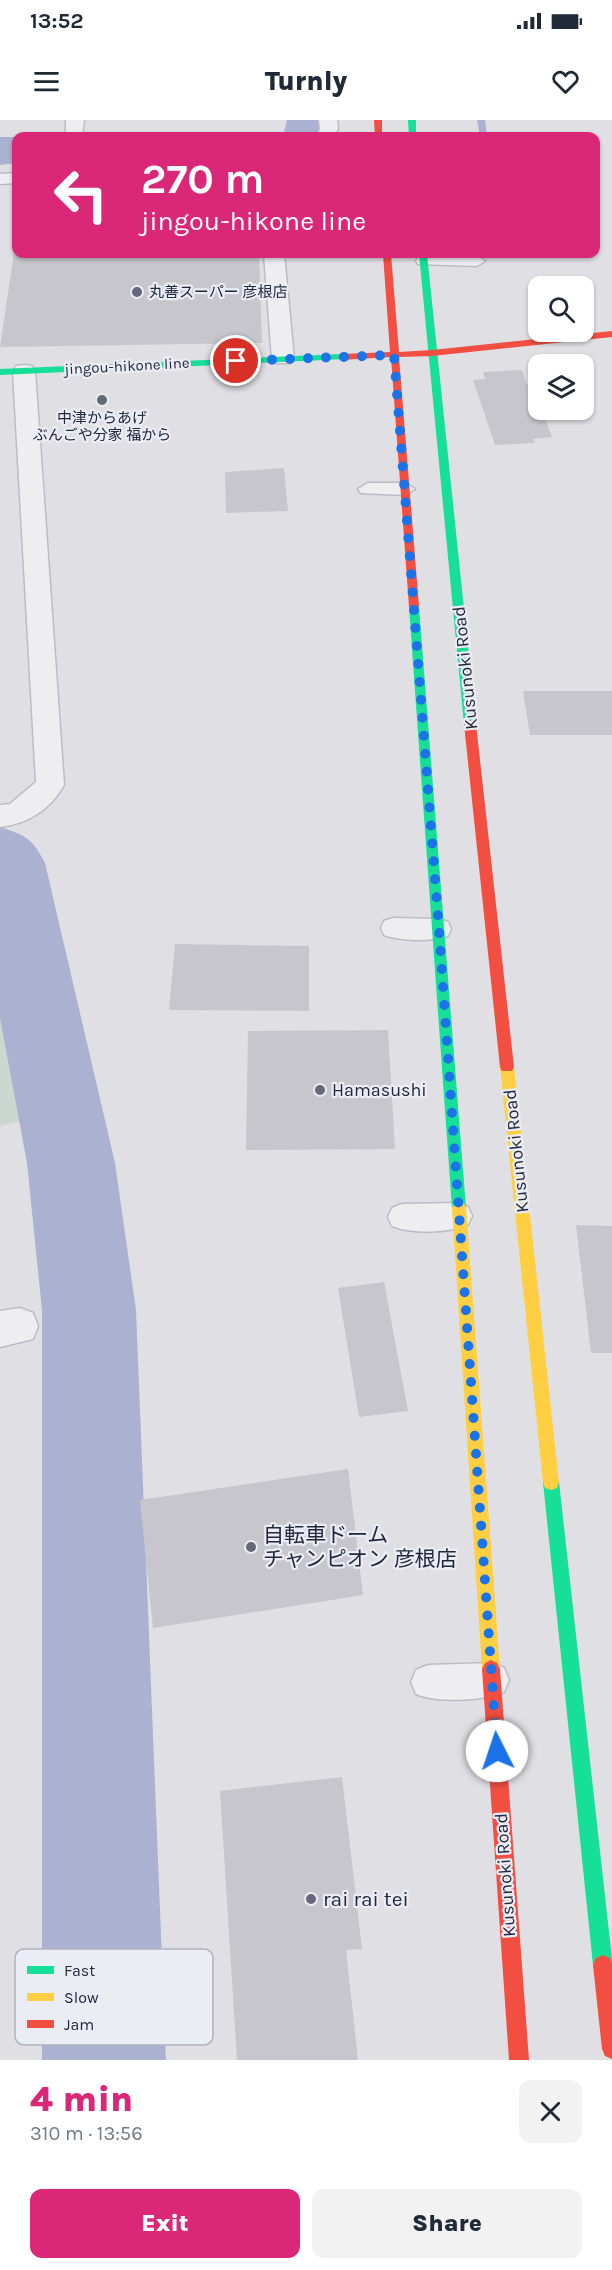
<!DOCTYPE html>
<html lang="en">
<head>
<meta charset="utf-8">
<style>
	:root { --surface:#fff; --page:#f2f2f3; --text:#1f2937; --muted:#747a83; --accent:#db2777 }
	body { margin:0; font-family:Karla,"Noto Sans JP",sans-serif; background:var(--page); color:var(--text); height:100vh; display:flex; flex-direction:column; font-size:22px; white-space:nowrap }
	* { box-sizing:border-box; margin:0 }
	p { font-size:20px; color:var(--muted) }
	.icon { flex:none; width:33px; height:33px; fill:none; stroke:currentColor; stroke-width:2; stroke-linecap:round; stroke-linejoin:round }
	.map { position:relative; height:1940px; overflow:hidden }
	.details { display:flex; flex-direction:column; background:var(--surface); flex:1 }
	.details>* { flex:none }
	.guide { position:absolute; left:12px; top:12px; width:588px; height:126px; border-radius:12px; box-shadow:0 2px 4px #0004; background:#db2777; color:#fff; overflow:hidden }
	.tools { position:absolute; left:528px; top:156px; display:grid; gap:12px }
	.tools a { display:grid; place-items:center; width:66px; height:66px; border-radius:12px; background:var(--surface); box-shadow:0 2px 4px #0004; font-size:30px }
	.pin { position:absolute; display:grid; place-items:center; width:51px; height:51px; color:#fff; margin:-26px; border:3px solid #fff; border-radius:50%; box-shadow:0 2px 6px #0007 }
	.me { position:absolute; width:66px; margin:-33px; rotate:356deg; stroke-linejoin:round; filter:drop-shadow(0 0 4px #0008) }
	.turn { display:flex; align-items:center; gap:21px; height:126px; padding:0 30px; font-size:27px }
	.turn .icon { width:78px; height:78px; stroke-width:2.5 }
	.turn b { display:block; font-size:42px; line-height:51px }
	.round { display:grid; place-items:center; flex:none; width:63px; height:63px; border-radius:12px; background:var(--page) }
	.head { display:flex; align-items:center; justify-content:space-between; height:102px; padding:0 30px }
	h1 { font-size:36px; font-weight:800; line-height:45px; color:var(--accent) }
	.cta { display:flex; gap:12px; margin-top:auto; padding:12px 30px }
	.cta a { flex:1; height:69px; border-radius:12px; background:var(--accent); color:#fff; font-size:24px; font-weight:800; line-height:69px; text-align:center }
	.cta a+a { background:var(--page); color:var(--text) }
	.status { display:flex; justify-content:space-between; align-items:center; height:42px; padding:0 30px; background:var(--surface); direction:ltr }
	.status svg { height:16px; fill:currentColor }
	header { display:flex; justify-content:space-between; align-items:center; height:78px; padding:0 30px; background:var(--surface); font-size:27px; font-weight:800 }
	.map>svg:first-child { display:block }
	.green { fill:#ccd7cf }
	.lines { fill:none; stroke-linecap:round; stroke-linejoin:round }
	.stream { fill:#abb2d1; fill-rule:evenodd }
	.river { fill:#abb2d1; fill-rule:evenodd }
	.building { fill:#c6c6cc }
	.lane-casing { stroke:#bcbcc2; stroke-width:3 }
	.street-casing { stroke:#bcbcc2; stroke-width:3 }
	.lane { fill:#eeeef1; fill-rule:evenodd }
	.street { fill:#eeeef1; fill-rule:evenodd }
	.fast { fill:#16e098; fill-rule:evenodd }
	.slow { fill:#ffcf43; fill-rule:evenodd }
	.jam { fill:#f24e42; fill-rule:evenodd }
	.route { stroke:#1a73e8; stroke-width:10; stroke-dasharray:0 18 }
	.poi-dot { fill:#666778; stroke:#ebedf5; stroke-width:2 }
	.labels { text-anchor:middle; stroke-width:4.5; stroke-linejoin:round; paint-order:stroke }
	.far-poi-label { font-size:15px; fill:#25273e; stroke:#ebedf5; text-anchor:start }
	.far-street-label { font-size:15px; fill:#25273e; stroke:#ebedf5 }
	.street-label { font-size:18px; fill:#25273e; stroke:#ebedf5 }
	.poi-label { font-size:18px; fill:#25273e; stroke:#ebedf5; text-anchor:start }
	.near-poi-label { font-size:21px; fill:#25273e; stroke:#ebedf5; text-anchor:start }
	.key { fill:#ebedf5; stroke:#b0b2be; stroke-width:1.5 }
	.key-label { font-size:16px; fill:#25273e }
</style>
</head>
<body>
<div class="status"><b>13:52</b><svg viewBox="0 0 49 12"><path d="M0 12V9h3v3zM5 12V6h3v6zM10 12V3h3v9zM15 12V0h3v12zM26 1h20v11H26zM47 4h2v5h-2z"/></svg></div>
<header><svg class="icon" aria-label="menu" viewBox="0 0 24 24"><path d="M4 6h16M4 12h16M4 18h16"/></svg>Turnly<svg class="icon" aria-label="heart" viewBox="0 0 24 24"><path d="M12 20l-8-8c-3-5 5-10 8-4 3-6 11-1 8 4z"/></svg></header>
<div class="map">
<svg width="612" height="1940" viewBox="0 0 612 1940">
	<rect width="100%" height="100%" fill="#dfdfe4"/>
	<path class="green" d="M 0,779 L 46,995 L 0,1006 Z"/>
	<g class="lines">
		<path class="stream" d="M 477,0 L 485,0 L 487,16 L 480,16 Z"/>
		<g class="river">
			<path d="M 287,0 L 331,0 L 327,16 L 283,16 Z"/>
			<path d="M 0,17 L 16,17 L 16,43 L 0,45 Z"/>
			<path d="M 0,707 C 27,716 32,718 45,743 L 115,1043 L 136,1190 L 166,1940 L 42,1940 L 42,1190 L 27,1043 L 0,898 Z"/>
		</g>
	</g>
	<g class="building">
		<path d="M 15,126 L 16,134 L 259,134 L 262,223 L 0,227 Z"/>
		<path d="M 522,250 L 527,265 L 532,265 L 538,290 L 542,290 L 552,317 L 533,319 L 535,323 L 495,325 L 473,260 L 485,259 L 483,252 Z"/>
		<path d="M 284,348 L 288,391 L 226,393 L 225,352 Z"/>
		<path d="M 523,571 L 612,571 L 612,615 L 530,615 Z"/>
		<path d="M 175,824 L 309,826 L 309,891 L 169,890 Z"/>
		<path d="M 388,910 L 395,1029 L 246,1030 L 248,911 Z"/>
		<path d="M 576,1105 L 612,1106 L 612,1233 L 591,1233 Z"/>
		<path d="M 384,1162 L 408,1291 L 359,1297 L 338,1168 Z"/>
		<path d="M 348,1349 L 363,1475 L 153,1508 L 140,1380 Z"/>
		<path d="M 342,1657 L 362,1829 L 346,1830 L 358,1940 L 237,1940 L 220,1671 Z"/>
	</g>
	<g class="lines">
		<defs>
			<g id="lane">
				<path d="M 424,136 L 477,136 L 485,141 L 477,146 L 418,144 L 416,141 L 418,138 Z"/>
				<path d="M 368,363 L 405,363 L 415,369 L 405,375 L 361,373 L 358,369 Z"/>
				<path d="M 393,798 L 439,799 L 448,802 L 451,809 L 448,816 C 430,822 402,821 384,815 L 381,808 L 384,801 Z"/>
				<path d="M 458,1083 L 468,1087 L 472,1096 L 468,1105 C 448,1113 412,1114 392,1106 L 388,1097 L 392,1088 L 402,1084 Z"/>
				<path d="M 492,1543 L 504,1548 L 509,1560 L 504,1572 C 483,1581 437,1583 416,1574 L 411,1562 L 416,1550 L 428,1545 Z"/>
			</g>
			<g id="street">
				<path d="M 66,0 L 84,0 L 82,16 L 66,16 Z"/>
				<path d="M 319,0 L 337,0 L 338,9 L 333,16 L 317,16 L 320,9 Z"/>
				<path d="M 16,53 L 16,63 L 0,64 L 0,54 Z"/>
				<path d="M 264,134 L 284,134 L 294,239 L 290,243 L 276,243 L 272,239 Z"/>
				<path d="M 24,245 L 32,246 L 35,251 L 64,665 C 50,690 27,704 0,707 L 0,685 L 10,684 L 36,662 L 13,251 L 16,246 Z"/>
				<path d="M 20,1188 L 33,1193 L 38,1206 L 33,1219 L 0,1227 L 0,1191 Z"/>
			</g>
		</defs>
		<use href="#lane" class="lane-casing"/>
		<use href="#street" class="street-casing"/>
		<use href="#lane" class="lane"/>
		<use href="#street" class="street"/>
		<g class="fast">
			<path d="M 408,0 L 416,0 L 416,16 L 409,16 Z"/>
			<path d="M 419,134 L 427,134 L 476,604 L 470,608 L 464,604 Z"/>
			<path d="M 342,234 L 345,235 L 345,239 L 0,255 L 0,249 Z"/>
			<path d="M 414,484 L 419,487 L 466,1088 L 464,1093 L 459,1095 L 454,1093 L 452,1088 L 409,487 Z"/>
			<path d="M 551,1354 L 557,1356 L 559,1362 L 612,1839 L 610,1852 L 603,1855 L 596,1852 L 593,1845 L 543,1362 L 545,1356 Z"/>
		</g>
		<g class="slow">
			<path d="M 507,941 L 512,943 L 514,947 L 559,1362 L 557,1368 L 551,1370 L 545,1368 L 543,1362 L 500,947 L 502,943 Z"/>
			<path d="M 459,1081 L 464,1083 L 466,1088 L 500,1549 L 497,1555 L 491,1558 L 485,1555 L 482,1549 L 452,1088 L 454,1083 Z"/>
		</g>
		<g class="jam">
			<path d="M 374,0 L 382,0 L 382,16 L 375,16 Z"/>
			<path d="M 383,134 L 391,134 L 399,232 L 432,230 L 612,211 L 612,217 L 432,236 L 399,237 L 419,487 L 414,490 L 409,487 L 391,237 L 342,240 L 338,237 L 342,234 L 390,232 Z"/>
			<path d="M 470,600 L 476,604 L 514,947 L 512,951 L 502,951 L 500,947 L 464,604 Z"/>
			<path d="M 491,1540 L 497,1543 L 500,1549 L 529,1940 L 509,1940 L 482,1549 L 485,1543 Z"/>
			<path d="M 603,1835 L 610,1838 L 612,1843 L 612,1939 L 605,1936 L 602,1929 L 593,1845 L 596,1838 Z"/>
		</g>
	</g>
	<g class="lines">
		<path class="route" d="M 236,241 L 394,235 L 439,809 L 497,1631"/>
	</g>
	<g class="poi-dot">
		<circle cx="137" cy="172" r="6"/>
		<circle cx="102" cy="280" r="6"/>
		<circle cx="320" cy="970" r="6"/>
		<circle cx="251" cy="1427" r="6"/>
		<circle cx="311" cy="1779" r="6"/>
	</g>
	<g class="labels">
		<g class="far-poi-label">
			<text x="149" y="177">丸善スーパー 彦根店</text>
			<text x="102" y="303" text-anchor="middle">中津からあげ<tspan x="102" dy="17">ぶんごや分家 福から</tspan></text>
		</g>
		<g class="far-street-label">
			<text transform="translate(127 246) rotate(-3)" y="5">jingou-hikone line</text>
		</g>
		<g class="street-label">
			<text transform="translate(465 548) rotate(-96)" y="6">Kusunoki Road</text>
			<text transform="translate(516 1031) rotate(-96)" y="6">Kusunoki Road</text>
			<text transform="translate(505 1755) rotate(-94)" y="6">Kusunoki Road</text>
		</g>
		<g class="poi-label">
			<text x="332" y="976">Hamasushi</text>
		</g>
		<g class="near-poi-label">
			<text x="263" y="1422">自転車ドーム<tspan x="263" dy="24">チャンピオン 彦根店</tspan></text>
			<text x="323" y="1786">rai rai tei</text>
		</g>
	</g>
	<rect x="15" y="1829" width="198" height="96" rx="9" class="key"/>
	<rect x="27" y="1846" width="27" height="8" fill="#16e098"/>
	<rect x="27" y="1873" width="27" height="8" fill="#ffcf43"/>
	<rect x="27" y="1900" width="27" height="8" fill="#f24e42"/>
	<g class="key-label">
		<text x="64" y="1856">Fast</text>
		<text x="64" y="1883">Slow</text>
		<text x="64" y="1910">Jam</text>
	</g>
</svg>
<div class="tools">
<a><svg class="icon" aria-label="search" viewBox="0 0 24 24"><circle cx="10" cy="10" r="6"/><path d="M15 15l6 6"/></svg></a>
<a><svg class="icon" aria-label="layers" viewBox="0 0 24 24"><path d="M12 4l9 5-9 5-9-5zM3 14l9 5 9-5"/></svg></a>
</div>
<div class="pin" style="left:236px;top:241px;background:#d93025"><svg class="icon" aria-label="arrive" viewBox="0 0 24 24"><path d="M6 21V4h12l-3 4 3 4H6"/></svg></div>
<svg class="me" style="left:497px;top:1631px" viewBox="-20 -20 40 40"><circle r="19" fill="#fff"/><path d="M0-13L10 11 0 6-10 11z" fill="#1a73e8"/></svg>
<div class="guide">
<div class="turn"><svg class="icon" aria-label="left" viewBox="0 0 24 24"><path d="M17 20v-9H6M10 6l-5 5 5 5"/></svg><div><b>270 m</b>jingou-hikone line</div></div>
</div>
</div>
<section class="details">
<div class="head"><div><h1>4 min</h1><p>310 m · 13:56</p></div><a class="round"><svg class="icon" aria-label="close" viewBox="0 0 24 24"><path d="M6 6l12 12M18 6L6 18"/></svg></a></div>
<div class="cta"><a>Exit</a><a>Share</a></div>
</section>
</body>
</html>
